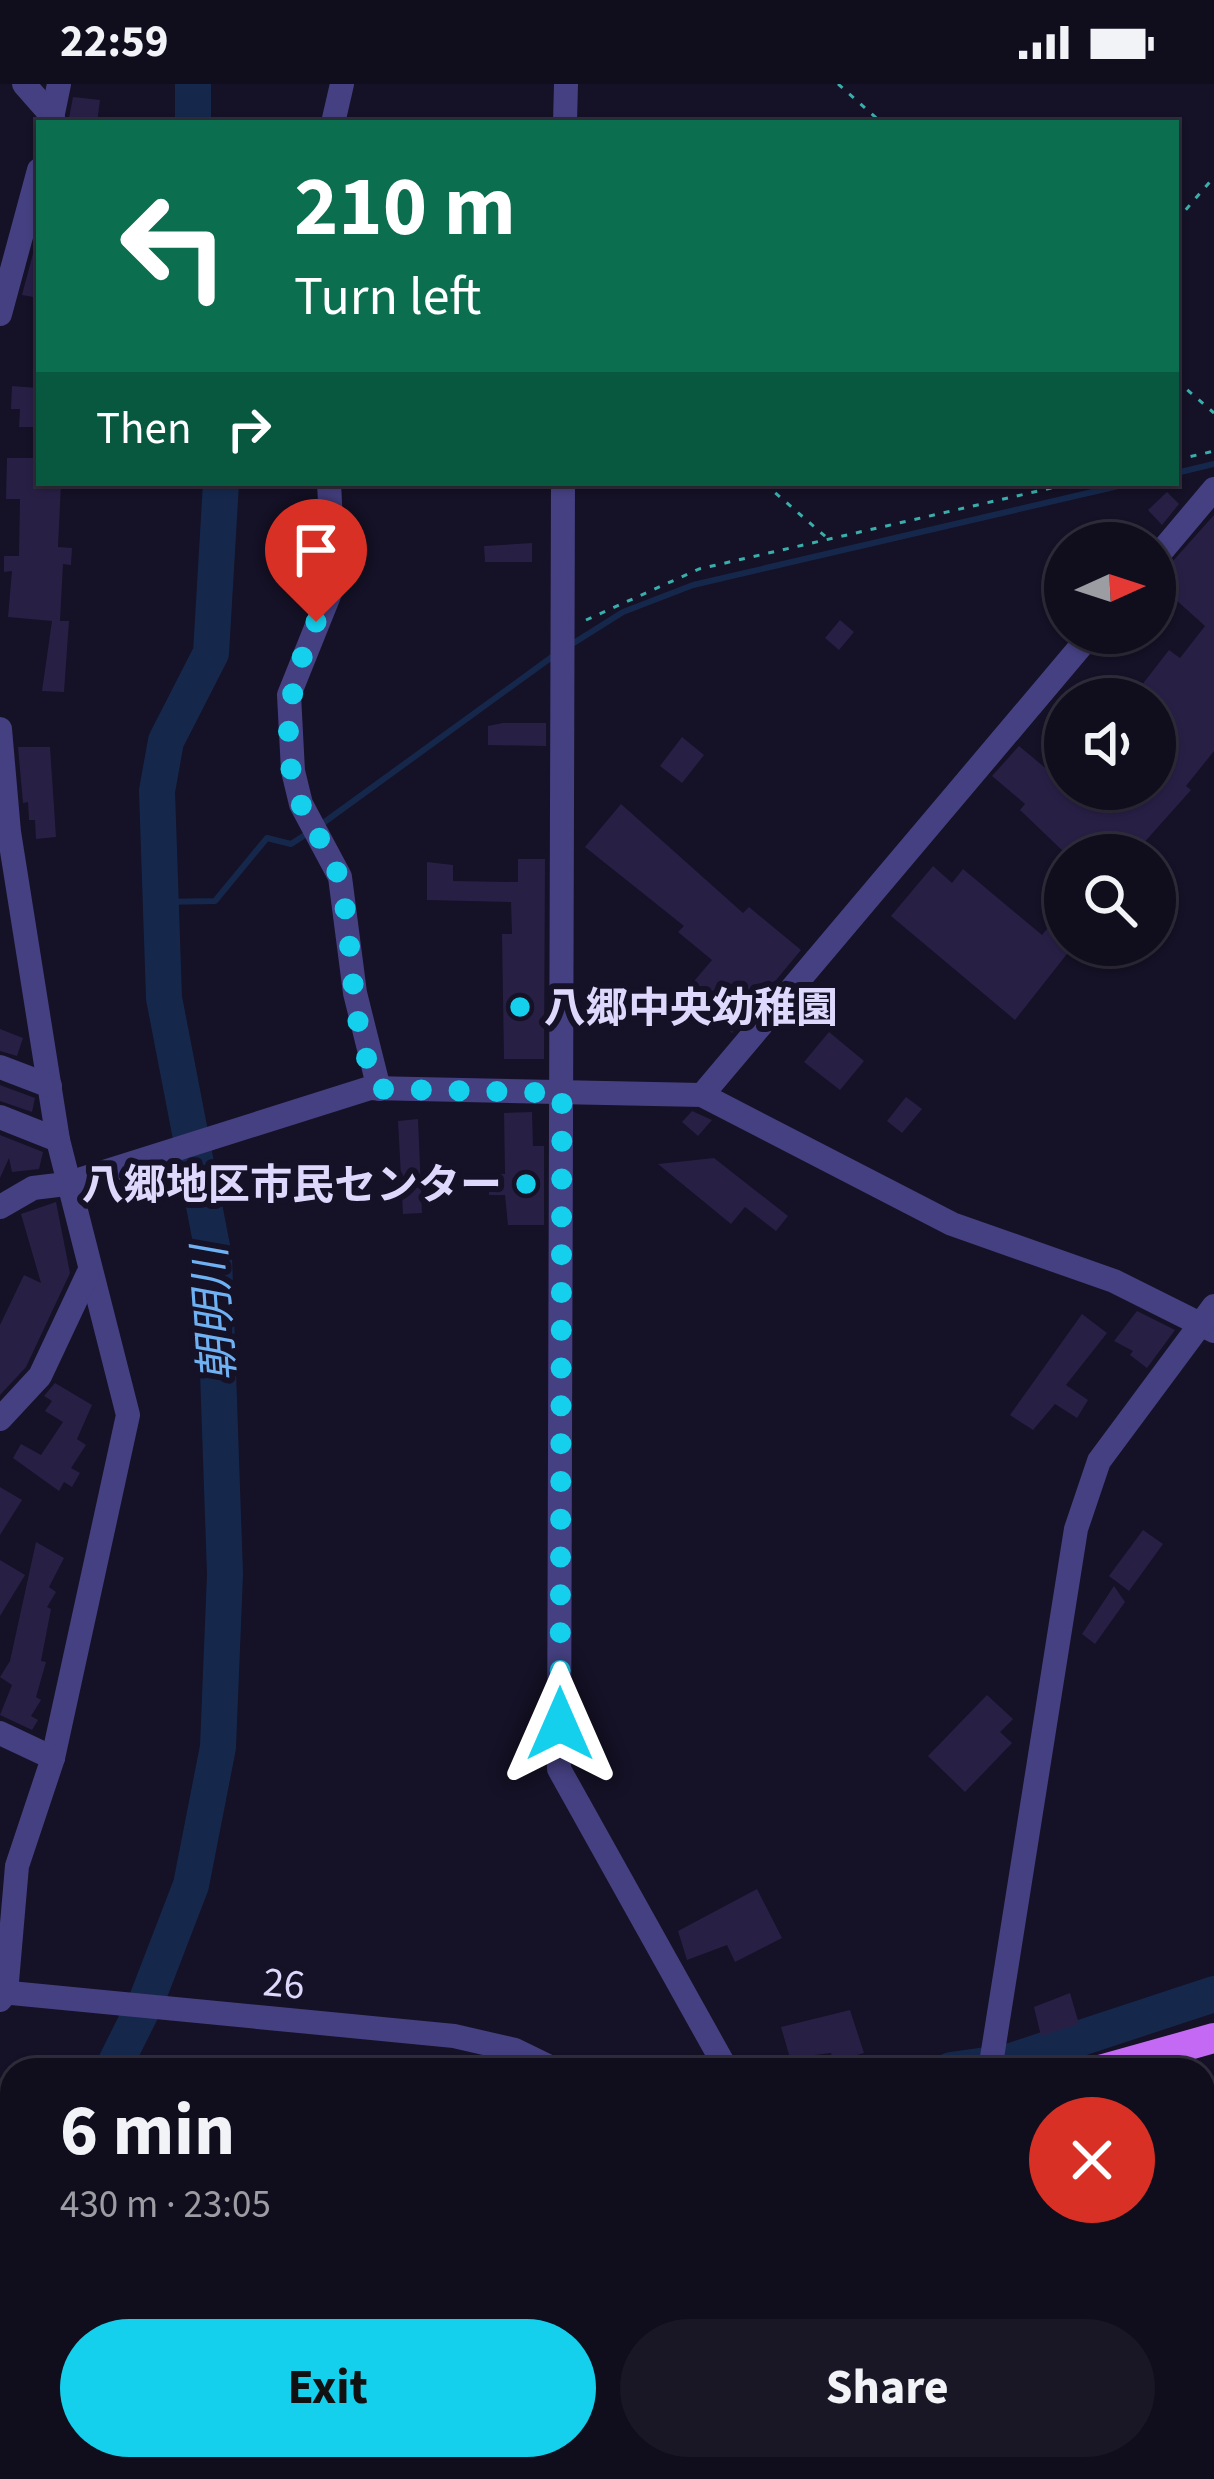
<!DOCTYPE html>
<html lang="en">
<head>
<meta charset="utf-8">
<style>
	:root { --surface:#100d1c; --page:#191625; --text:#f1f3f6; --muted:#9c9ca3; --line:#302d3b; --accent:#14d0ed }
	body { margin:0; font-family:"Source Sans 3","Noto Sans JP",sans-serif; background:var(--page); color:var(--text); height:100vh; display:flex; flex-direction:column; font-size:45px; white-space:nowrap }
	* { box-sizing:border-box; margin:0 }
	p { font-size:39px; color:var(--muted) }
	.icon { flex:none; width:66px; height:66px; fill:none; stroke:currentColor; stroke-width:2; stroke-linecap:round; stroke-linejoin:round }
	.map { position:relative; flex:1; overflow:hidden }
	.panel { position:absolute; left:0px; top:1974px; width:1215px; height:423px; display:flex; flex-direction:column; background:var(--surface); border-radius:36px 36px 0 0; box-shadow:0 3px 9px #0004,0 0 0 3px var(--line) }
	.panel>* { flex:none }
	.guide { position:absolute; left:36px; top:36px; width:1143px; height:366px; border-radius:0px; box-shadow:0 3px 9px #0004,0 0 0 3px var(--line); background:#0b6e4f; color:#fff; overflow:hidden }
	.needle { width:78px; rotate:87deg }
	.fabs { position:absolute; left:1044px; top:438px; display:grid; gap:24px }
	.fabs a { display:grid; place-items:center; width:132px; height:132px; border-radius:50%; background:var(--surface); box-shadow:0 3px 9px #0004,0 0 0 3px var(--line); font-size:60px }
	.pin { position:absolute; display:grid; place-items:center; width:102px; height:102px; color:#fff; margin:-123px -51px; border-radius:50% 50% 50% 0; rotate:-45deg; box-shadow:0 0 12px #0007 }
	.pin .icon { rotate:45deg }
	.me { position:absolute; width:132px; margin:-66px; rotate:0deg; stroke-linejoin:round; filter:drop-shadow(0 0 9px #0008) }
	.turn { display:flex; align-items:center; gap:42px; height:252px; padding:0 60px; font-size:54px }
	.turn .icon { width:156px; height:156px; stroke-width:2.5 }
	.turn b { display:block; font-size:84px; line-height:102px }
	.then { display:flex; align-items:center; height:114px; padding:0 60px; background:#0003; gap:24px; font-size:45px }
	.round { display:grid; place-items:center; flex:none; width:126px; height:126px; border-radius:63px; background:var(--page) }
	.overview { display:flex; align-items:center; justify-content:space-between; height:204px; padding:0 60px }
	h1 { font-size:72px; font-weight:700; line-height:90px }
	.action { display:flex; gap:24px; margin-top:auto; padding:24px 60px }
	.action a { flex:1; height:138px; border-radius:72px; background:var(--accent); color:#111; font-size:48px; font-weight:700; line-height:138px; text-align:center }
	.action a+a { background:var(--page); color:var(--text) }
	.status { display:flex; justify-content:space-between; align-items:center; height:84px; padding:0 60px; background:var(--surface); direction:ltr }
	.status svg { height:33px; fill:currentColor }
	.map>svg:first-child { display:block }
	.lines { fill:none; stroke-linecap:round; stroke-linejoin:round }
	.stream { stroke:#15284c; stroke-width:6 }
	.river { stroke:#15284c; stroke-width:36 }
	.building { fill:#281f45 }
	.path { stroke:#39afac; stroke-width:3; stroke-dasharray:6 9; stroke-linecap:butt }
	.minor { stroke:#454081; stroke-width:24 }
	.major { stroke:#c469f3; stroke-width:30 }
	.route { stroke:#14d0ed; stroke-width:21; stroke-dasharray:0 37.8 }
	.poi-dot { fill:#14d0ed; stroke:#151126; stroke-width:4.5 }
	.labels { text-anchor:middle; stroke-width:12; stroke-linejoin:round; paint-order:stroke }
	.poi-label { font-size:42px; font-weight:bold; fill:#ded9fc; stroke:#151126; text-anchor:start }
	.street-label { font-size:42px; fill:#ded9fc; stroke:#151126 }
	.water-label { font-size:45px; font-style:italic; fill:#6fb2f4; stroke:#151126 }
</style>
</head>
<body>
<div class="status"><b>22:59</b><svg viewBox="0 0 49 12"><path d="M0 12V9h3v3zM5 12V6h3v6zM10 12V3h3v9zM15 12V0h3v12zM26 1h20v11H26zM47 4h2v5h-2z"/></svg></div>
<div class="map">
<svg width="1214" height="2395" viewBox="0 0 1214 2395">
	<rect width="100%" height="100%" fill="#151126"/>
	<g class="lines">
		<g class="stream">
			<path d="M 1176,389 L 1214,380"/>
			<path d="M 572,560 L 623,528 L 693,501 L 1131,399"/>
			<path d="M 319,742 L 556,570"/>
			<path d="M 161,818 L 215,817 L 267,754 L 291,760 L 308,749"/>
		</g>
		<g class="river">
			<path d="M 193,0 L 193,39"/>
			<path d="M 112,1986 L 146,1918 L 191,1801 L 218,1663 L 225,1490 L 214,1173 L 164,914 L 157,707 L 166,657 L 211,569 L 221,399"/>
			<path d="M 951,1986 L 1008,1978 L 1214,1910"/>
			<path d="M 0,2186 L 12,2168"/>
		</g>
	</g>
	<g class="building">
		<path d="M 73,13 L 100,16 L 97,39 L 68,39 Z"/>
		<path d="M 35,162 L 39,163 L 39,214 L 22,211 Z"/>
		<path d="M 12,302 L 37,304 L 35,343 L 19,343 L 20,325 L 11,325 Z"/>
		<path d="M 7,374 L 39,374 L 39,399 L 61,399 L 58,463 L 72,464 L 71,481 L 63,480 L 60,537 L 69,537 L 64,608 L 42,607 L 52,537 L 8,533 L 12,487 L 4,488 L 4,472 L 19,472 L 20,415 L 6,415 Z"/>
		<path d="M 1167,408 L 1179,420 L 1162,441 L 1148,426 Z"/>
		<path d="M 1214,431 L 1214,667 L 1186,702 L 1191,706 L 1133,771 L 1067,771 L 1020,726 L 1025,720 L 992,692 L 1019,662 L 1055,692 L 1065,681 L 1065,705 L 1155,705 L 1155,615 L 1131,615 L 1169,566 L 1180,574 L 1205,542 L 1155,497 Z"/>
		<path d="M 532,459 L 532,478 L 485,478 L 484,462 Z"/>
		<path d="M 840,536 L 854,548 L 839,566 L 825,554 Z"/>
		<path d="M 503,639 L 546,639 L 546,662 L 488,661 L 488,642 Z"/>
		<path d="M 682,653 L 704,671 L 682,699 L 660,682 Z"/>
		<path d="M 18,663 L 50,663 L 56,753 L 36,755 L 35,736 L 29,736 L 28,718 L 23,719 Z"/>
		<path d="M 621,720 L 743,829 L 749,823 L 801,866 L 732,949 L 684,909 L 712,876 L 678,848 L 684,842 L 585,763 Z"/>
		<path d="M 518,775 L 545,775 L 544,975 L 504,975 L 502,850 L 512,850 L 511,818 L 427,816 L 427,778 L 453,781 L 453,797 L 518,798 Z"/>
		<path d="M 933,782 L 952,799 L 963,785 L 1042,851 L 1052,839 L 1065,851 L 1065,861 L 1074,861 L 1015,936 L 891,832 Z"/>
		<path d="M 0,945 L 23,954 L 17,972 L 0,967 Z"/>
		<path d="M 829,948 L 864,977 L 840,1006 L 804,978 Z"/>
		<path d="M 0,1001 L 35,1014 L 32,1028 L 0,1017 Z"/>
		<path d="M 906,1013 L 922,1025 L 902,1049 L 887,1037 Z"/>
		<path d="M 692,1027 L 712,1036 L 698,1052 L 682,1038 Z"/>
		<path d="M 532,1028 L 533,1062 L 544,1062 L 544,1141 L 508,1141 L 505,1111 L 489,1111 L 489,1090 L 505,1090 L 504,1029 Z"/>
		<path d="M 418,1035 L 422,1129 L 403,1130 L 398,1037 Z"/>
		<path d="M 0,1051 L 43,1068 L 39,1085 L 12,1088 L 9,1074 L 0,1094 Z"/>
		<path d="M 714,1074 L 788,1132 L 776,1147 L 745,1123 L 731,1140 L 658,1080 Z"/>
		<path d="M 56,1118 L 70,1189 L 26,1283 L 0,1311 L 0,1241 L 24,1191 L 41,1199 L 21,1130 Z"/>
		<path d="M 1137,1227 L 1175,1246 L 1147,1284 L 1130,1271 L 1133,1267 L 1114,1257 Z"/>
		<path d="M 1082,1230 L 1107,1249 L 1066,1301 L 1088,1316 L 1077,1334 L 1055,1320 L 1033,1346 L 1010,1331 Z"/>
		<path d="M 55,1299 L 92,1321 L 77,1355 L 86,1361 L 71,1384 L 80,1389 L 72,1403 L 64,1398 L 59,1407 L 13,1374 L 21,1360 L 41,1371 L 63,1338 L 45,1327 L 52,1317 L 44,1312 Z"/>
		<path d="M 0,1403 L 22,1416 L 0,1451 Z"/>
		<path d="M 1143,1446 L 1163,1460 L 1129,1507 L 1109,1492 Z"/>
		<path d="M 36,1458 L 64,1474 L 49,1503 L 56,1508 L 47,1523 L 51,1525 L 41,1577 L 46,1578 L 36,1613 L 41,1616 L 31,1632 L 38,1636 L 32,1646 L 0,1631 L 12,1601 L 0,1593 L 10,1577 Z"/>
		<path d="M 0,1476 L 25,1491 L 0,1532 Z"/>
		<path d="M 1114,1502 L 1125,1518 L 1095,1560 L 1082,1550 Z"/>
		<path d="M 987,1611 L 1013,1635 L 1000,1648 L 1012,1659 L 965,1708 L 928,1672 Z"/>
		<path d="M 757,1805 L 782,1854 L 735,1878 L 727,1861 L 687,1876 L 678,1847 Z"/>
		<path d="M 1070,1909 L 1079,1940 L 1041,1952 L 1034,1923 Z"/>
		<path d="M 850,1926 L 864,1969 L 833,1978 L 831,1969 L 790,1974 L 781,1943 Z"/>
	</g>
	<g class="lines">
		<g class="path">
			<path d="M 838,0 L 882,39"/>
			<path d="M 1176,137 L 1214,93"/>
			<path d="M 1176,296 L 1214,329"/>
			<path d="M 1176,376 L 1214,367"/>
			<path d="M 764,399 L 826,453"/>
			<path d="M 586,536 L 699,485 L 1073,399"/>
		</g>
		<g class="minor">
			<path d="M 24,0 L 53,33"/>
			<path d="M 51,39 L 59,0"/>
			<path d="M 333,39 L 342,0"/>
			<path d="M 565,39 L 566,0"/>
			<path d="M 0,230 L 39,86"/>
			<path d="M 329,399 L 334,499 L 289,611 L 293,687 L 301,720 L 340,793 L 355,909 L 379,1005"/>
			<path d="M 563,399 L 559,1685 L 727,1986"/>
			<path d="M 1155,475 L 1214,405"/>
			<path d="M 0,645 L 9,748 L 58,1056 L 128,1331 L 53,1674 L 17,1782 L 6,1909 L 0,1916"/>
			<path d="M 0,983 L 50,1002"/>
			<path d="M 702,1011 L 1092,549"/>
			<path d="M 0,1033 L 58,1056"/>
			<path d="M 0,1123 L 33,1104 L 66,1100 L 370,1004 L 702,1011 L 952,1140 L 1114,1197 L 1214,1247"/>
			<path d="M 0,1335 L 40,1292 L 88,1190"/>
			<path d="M 0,1649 L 53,1674"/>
			<path d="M 0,1908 L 454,1952 L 515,1966 L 556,1986"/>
			<path d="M 990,1986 L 1076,1445 L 1099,1377 L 1214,1222"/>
			<path d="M 1203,2207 L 1214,2217"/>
			<path d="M 162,2385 L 169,2395"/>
			<path d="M 668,2395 L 670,2393"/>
		</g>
		<g class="major">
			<path d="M 1100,1986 L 1214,1954"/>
			<path d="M 902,2385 L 910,2395"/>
			<path d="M 125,2395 L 134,2385"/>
		</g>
	</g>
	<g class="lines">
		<path class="route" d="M 316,538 C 290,595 276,665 303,725 C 314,748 334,773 340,798 C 356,865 347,943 379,1005 L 562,1009 L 560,1640"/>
	</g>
	<g class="poi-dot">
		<circle cx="520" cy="923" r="12"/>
		<circle cx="526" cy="1100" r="12"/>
	</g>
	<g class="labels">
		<g class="poi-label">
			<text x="544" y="938">八郷中央幼稚園</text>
			<text x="502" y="1115" text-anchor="end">八郷地区市民センター</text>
		</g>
		<g class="street-label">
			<text transform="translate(284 1898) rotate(5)" y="15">26</text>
		</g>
		<g class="water-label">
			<text transform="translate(213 1230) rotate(-94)" y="16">朝明川</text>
		</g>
	</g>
</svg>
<div class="fabs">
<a><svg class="needle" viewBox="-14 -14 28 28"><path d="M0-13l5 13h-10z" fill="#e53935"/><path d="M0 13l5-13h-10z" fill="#9c9ca3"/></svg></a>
<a><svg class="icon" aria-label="sound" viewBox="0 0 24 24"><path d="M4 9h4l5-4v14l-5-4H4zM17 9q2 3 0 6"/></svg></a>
<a><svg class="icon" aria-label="search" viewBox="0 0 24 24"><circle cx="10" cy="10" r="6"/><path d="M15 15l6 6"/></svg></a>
</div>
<div class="pin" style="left:316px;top:538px;background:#d93025"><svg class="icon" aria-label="arrive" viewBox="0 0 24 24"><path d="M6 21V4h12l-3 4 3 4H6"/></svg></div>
<svg class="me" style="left:560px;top:1640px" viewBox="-20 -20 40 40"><path d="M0-17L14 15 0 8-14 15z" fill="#14d0ed" stroke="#fff" stroke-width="4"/></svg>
<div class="guide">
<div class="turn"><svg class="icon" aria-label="left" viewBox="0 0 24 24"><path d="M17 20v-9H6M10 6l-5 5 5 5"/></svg><div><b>210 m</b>Turn left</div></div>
<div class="then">Then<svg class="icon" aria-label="right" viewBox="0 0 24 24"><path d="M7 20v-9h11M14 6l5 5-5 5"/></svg></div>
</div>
<section class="panel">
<div class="overview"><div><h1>6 min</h1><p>430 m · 23:05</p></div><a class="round" style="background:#d93025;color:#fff"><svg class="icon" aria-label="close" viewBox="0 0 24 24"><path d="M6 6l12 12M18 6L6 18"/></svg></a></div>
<div class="action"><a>Exit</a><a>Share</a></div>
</section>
</div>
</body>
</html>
